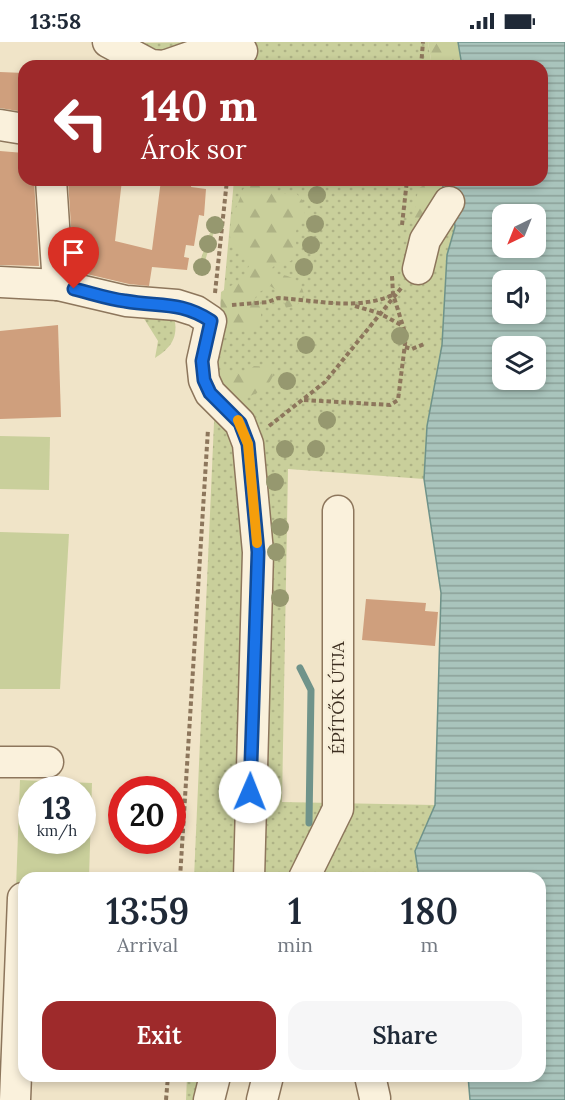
<!DOCTYPE html>
<html lang="en">
<head>
<meta charset="utf-8">
<style>
	:root { --surface:#fff; --page:#f6f6f7; --text:#1f2937; --muted:#747a83; --accent:#9e2a2b }
	body { margin:0; font-family:Lora,serif; background:var(--page); color:var(--text); height:100vh; display:flex; flex-direction:column; font-size:22px; white-space:nowrap }
	* { box-sizing:border-box; margin:0 }
	p { font-size:20px; color:var(--muted) }
	.icon { flex:none; width:33px; height:33px; fill:none; stroke:currentColor; stroke-width:2; stroke-linecap:round; stroke-linejoin:round }
	.map { position:relative; flex:1; overflow:hidden }
	.drawer { position:absolute; left:18px; top:830px; width:528px; height:210px; display:flex; flex-direction:column; background:var(--surface); border-radius:18px; box-shadow:0 3px 9px #0003 }
	.drawer>* { flex:none }
	.banner { position:absolute; left:18px; top:18px; width:530px; height:126px; border-radius:18px; box-shadow:0 3px 9px #0003; background:#9e2a2b; color:#fff; overflow:hidden }
	.needle { width:39px; rotate:223deg }
	.controls { position:absolute; left:492px; top:162px; display:grid; gap:12px }
	.controls a { display:grid; place-items:center; width:54px; height:54px; border-radius:12px; background:var(--surface); box-shadow:0 3px 9px #0003; font-size:30px }
	.speed { position:absolute; left:18px; top:734px; display:flex; gap:12px; font-size:30px; font-weight:700; text-align:center }
	.speed>* { display:grid; place-content:center; width:78px; height:78px; border-radius:50%; background:var(--surface); box-shadow:0 3px 9px #0003; line-height:1 }
	.speed small { font-size:15px; font-weight:400 }
	.speed .limit { border:9px solid #d22; background:#fff; color:#111 }
	.pin { position:absolute; display:grid; place-items:center; width:51px; height:51px; color:#fff; margin:-62px -26px; border-radius:50% 50% 50% 0; rotate:-45deg; box-shadow:0 0 6px #0007 }
	.pin .icon { rotate:45deg }
	.me { position:absolute; width:66px; margin:-33px; rotate:1deg; stroke-linejoin:round; filter:drop-shadow(0 0 4px #0008) }
	.turn { display:flex; align-items:center; gap:21px; height:126px; padding:0 24px; font-size:27px }
	.turn .icon { width:78px; height:78px; stroke-width:2.5 }
	.turn b { display:block; font-size:42px; line-height:51px }
	.eta { display:flex; justify-content:space-evenly; align-items:center; height:102px; text-align:center }
	.eta b { font-size:36px; font-weight:600; line-height:42px }
	.action { display:flex; gap:12px; margin-top:auto; padding:12px 24px }
	.action a { flex:1; height:69px; border-radius:18px; background:var(--accent); color:#fff; font-size:24px; font-weight:600; line-height:69px; text-align:center }
	.action a+a { background:var(--page); color:var(--text) }
	.status { display:flex; justify-content:space-between; align-items:center; height:42px; padding:0 30px; background:var(--surface); direction:ltr }
	.status svg { height:16px; fill:currentColor }
	.map>svg:first-child { display:block }
	.grass { fill:url(#grass-dots) }
	.forest { fill:url(#forest-firs) }
	.park { fill:#c9cf9b; fill-rule:evenodd }
	.water { fill:url(#water-rules); stroke:#6f938a; stroke-width:1.5; fill-rule:evenodd }
	.lines { fill:none; stroke-linecap:round; stroke-linejoin:round }
	.stream { stroke:#6f938a; stroke-width:7 }
	.building { fill:#cf9f7d }
	.minor-casing { stroke:#8d765c; stroke-width:33 }
	.path { stroke:#8d765c; stroke-width:4; stroke-dasharray:4.5 3; stroke-linecap:butt }
	.minor { stroke:#faf1dc; stroke-width:30 }
	.tree { fill:#96986f }
	.route-casing { stroke:#114b97; stroke-width:15 }
	.route { stroke:#1a73e8; stroke-width:10 }
	.slow { stroke:#f59e0b; stroke-width:10 }
	.labels { text-anchor:middle; stroke-width:4.5; stroke-linejoin:round; paint-order:stroke }
	.street-label { font-size:18px; fill:#3d2e20; stroke:#f7eed8 }
</style>
</head>
<body>
<div class="status"><b>13:58</b><svg viewBox="0 0 49 12"><path d="M0 12V9h3v3zM5 12V6h3v6zM10 12V3h3v9zM15 12V0h3v12zM26 1h20v11H26zM47 4h2v5h-2z"/></svg></div>
<div class="map">
<svg width="565" height="1058" viewBox="0 0 565 1058">
	<defs>
		<pattern id="grass-dots" width="8" height="8" patternUnits="userSpaceOnUse" patternTransform="scale(1.5)"><rect width="8" height="8" fill="#c9cf9b"/><path d="M2 2h.1M6 6h.1" fill="none" stroke="#aeb285" stroke-width="1.8" stroke-linecap="round"/></pattern>
		<pattern id="forest-firs" width="22" height="20" patternUnits="userSpaceOnUse" patternTransform="scale(1.5)"><rect width="22" height="20" fill="#c9cf9b"/><path d="M5 1l3.5 6h-7zM16 11l3.5 6h-7z" fill="#aeb285"/></pattern>
		<pattern id="water-rules" width="6" height="5" patternUnits="userSpaceOnUse" patternTransform="scale(1.5)"><rect width="6" height="5" fill="#a9c4bc"/><path d="M0 2.5h6" fill="none" stroke="#8ba098"/></pattern>
	</defs>
	<rect width="100%" height="100%" fill="#f0e4c8"/>
	<g class="grass">
		<path d="M 208,0 L 165,19 L 134,1 Z"/>
		<path d="M 250,0 L 428,0 L 432,24 L 246,24 Z"/>
		<path d="M 234,138 L 431,138 L 440,180 L 448,178 L 455,185 C 444,225 449,264 442,304 C 435,351 427,389 424,437 L 288,427 L 282,760 L 435,763 L 415,809 L 419,835 L 194,836 L 216,335 Z"/>
		<path d="M 215,176 L 218,177 L 201,232 L 196,231 Z"/>
		<path d="M 53,253 L 174,275 C 179,295 171,306 155,316 L 158,299 L 143,275 L 117,273 L 56,255 L 50,258 Z"/>
		<path d="M 187,1034 L 232,1034 L 225,1058 L 186,1058 Z"/>
	</g>
	<g class="forest">
		<path d="M 428,0 L 458,0 L 462,24 L 432,24 Z"/>
		<path d="M 431,138 L 443,138 L 444,151 L 420,184 L 414,175 L 418,147 Z"/>
		<path d="M 257,139 L 284,152 L 296,151 L 303,159 L 305,173 C 294,185 295,193 297,209 L 291,219 L 277,221 L 271,227 L 273,232 C 289,233 300,236 304,252 L 297,263 L 286,266 L 281,251 L 270,244 L 258,251 L 254,258 L 261,266 L 261,279 L 249,288 L 233,290 C 219,278 220,267 221,250 L 242,237 L 249,224 L 240,207 L 232,204 C 225,181 237,168 243,147 Z"/>
		<path d="M 254,324 L 270,325 L 273,334 C 266,350 248,356 231,360 L 216,335 L 226,329 L 244,333 Z"/>
	</g>
	<g class="park">
		<path d="M 0,394 L 50,395 L 49,448 L 0,447 Z"/>
		<path d="M 0,490 L 69,492 L 60,647 L 0,647 Z"/>
		<path d="M 20,738 L 92,741 L 89,835 L 24,836 L 24,846 L 16,846 ZM 32,747 L 82,747 L 82,798 L 32,798 Z"/>
	</g>
	<path class="water" d="M 458,0 L 565,0 L 565,1058 L 470,1058 L 468,1034 L 540,1034 L 540,836 L 419,835 L 415,809 L 435,763 L 441,551 L 424,437 L 427,384 L 442,303 L 447,213 L 455,185 L 453,165 L 444,151 L 442,139 L 542,138 L 542,24 L 462,24 ZM 502,172 L 536,172 L 536,206 L 502,206 ZM 502,238 L 536,238 L 536,272 L 502,272 ZM 502,304 L 536,304 L 536,338 L 502,338 Z"/>
	<g class="lines">
		<path class="stream" d="M 300,626 L 311,648 L 309,781"/>
	</g>
	<g class="building">
		<path d="M 0,30 L 24,31 L 24,70 L 0,66 Z"/>
		<path d="M 0,109 L 24,111 L 24,138 L 34,138 L 39,224 L 0,223 Z"/>
		<path d="M 68,138 L 122,138 L 115,199 L 152,208 L 161,138 L 192,138 L 191,145 L 206,147 L 204,174 L 199,173 L 194,204 L 186,203 L 184,215 L 189,216 L 187,228 L 152,225 L 149,244 L 129,242 L 74,229 Z"/>
		<path d="M 58,283 L 61,375 L 0,377 L 0,289 Z"/>
		<path d="M 366,557 L 426,561 L 425,569 L 438,570 L 435,604 L 362,598 Z"/>
	</g>
	<g class="lines">
		<defs>
			<g id="minor">
				<path d="M 108,0 L 151,23 L 164,24 L 221,4 L 242,9"/>
				<path d="M 0,83 L 24,87"/>
				<path d="M 51,138 L 58,243"/>
				<path d="M 418,227 L 425,198 L 449,160"/>
				<path d="M 0,240 L 58,243 L 126,259 L 177,263 L 196,269 L 211,279 L 202,319 L 204,338 L 210,351 L 240,381 L 248,402 L 258,510 L 249,836"/>
				<path d="M 0,720 L 48,720"/>
				<path d="M 304,836 L 338,767 L 338,469"/>
				<path d="M 370,1034 L 375,1056"/>
				<path d="M 15,1058 L 23,856"/>
				<path d="M 209,1058 L 215,1034"/>
				<path d="M 262,1058 L 268,1034"/>
			</g>
		</defs>
		<use href="#minor" class="minor-casing"/>
		<g class="path">
			<path d="M 421,24 L 423,0"/>
			<path d="M 402,183 L 407,138"/>
			<path d="M 215,251 L 227,138"/>
			<path d="M 232,263 L 268,260 L 278,256 C 317,258 355,269 393,253"/>
			<path d="M 355,264 L 379,271 L 403,284"/>
			<path d="M 405,305 L 412,307 L 424,302"/>
			<path d="M 304,358 L 390,363 L 398,358 L 406,294 L 393,252 L 392,234"/>
			<path d="M 269,384 L 325,340 L 402,245"/>
			<path d="M 180,836 L 208,387"/>
			<path d="M 166,1058 L 168,1034"/>
		</g>
		<use href="#minor" class="minor"/>
	</g>
	<g class="tree">
		<circle cx="317" cy="153" r="9"/>
		<circle cx="315" cy="182" r="9"/>
		<circle cx="215" cy="183" r="9"/>
		<circle cx="208" cy="202" r="9"/>
		<circle cx="311" cy="203" r="9"/>
		<circle cx="202" cy="225" r="9"/>
		<circle cx="304" cy="225" r="9"/>
		<circle cx="400" cy="294" r="9"/>
		<circle cx="306" cy="303" r="9"/>
		<circle cx="287" cy="339" r="9"/>
		<circle cx="327" cy="378" r="9"/>
		<circle cx="285" cy="407" r="9"/>
		<circle cx="316" cy="407" r="9"/>
		<circle cx="275" cy="440" r="9"/>
		<circle cx="280" cy="485" r="9"/>
		<circle cx="276" cy="510" r="9"/>
		<circle cx="280" cy="556" r="9"/>
	</g>
	<g class="lines">
		<defs>
			<path id="route" d="M 74,247 C 91,251 108,257 125,259 C 159,265 181,259 211,279 L 202,319 L 204,338 L 210,351 L 240,381 L 248,402 L 258,510 L 250,750"/>
		</defs>
		<use href="#route" class="route-casing"/>
		<use href="#route" class="route"/>
		<path class="slow" d="M 238,378 L 248,402 L 257,501"/>
	</g>
	<g class="labels">
		<g class="street-label">
			<text transform="translate(338 656) rotate(-90)" y="6">ÉPÍTŐK ÚTJA</text>
		</g>
	</g>
</svg>
<div class="controls">
<a><svg class="needle" viewBox="-14 -14 28 28"><path d="M0-13l5 13h-10z" fill="#e53935"/><path d="M0 13l5-13h-10z" fill="#747a83"/></svg></a>
<a><svg class="icon" aria-label="sound" viewBox="0 0 24 24"><path d="M4 9h4l5-4v14l-5-4H4zM17 9q2 3 0 6"/></svg></a>
<a><svg class="icon" aria-label="layers" viewBox="0 0 24 24"><path d="M12 4l9 5-9 5-9-5zM3 14l9 5 9-5"/></svg></a>
</div>
<div class="speed"><div>13<small>km/h</small></div><div class="limit">20</div></div>
<div class="pin" style="left:74px;top:247px;background:#d93025"><svg class="icon" aria-label="arrive" viewBox="0 0 24 24"><path d="M6 21V4h12l-3 4 3 4H6"/></svg></div>
<svg class="me" style="left:250px;top:750px" viewBox="-20 -20 40 40"><circle r="19" fill="#fff"/><path d="M0-13L10 11 0 6-10 11z" fill="#1a73e8"/></svg>
<div class="banner">
<div class="turn"><svg class="icon" aria-label="left" viewBox="0 0 24 24"><path d="M17 20v-9H6M10 6l-5 5 5 5"/></svg><div><b>140 m</b>Árok sor</div></div>
</div>
<section class="drawer">
<div class="eta">
<div><b>13:59</b><p>Arrival</p></div>
<div><b>1</b><p>min</p></div>
<div><b>180</b><p>m</p></div>
</div>
<div class="action"><a>Exit</a><a>Share</a></div>
</section>
</div>
</body>
</html>
